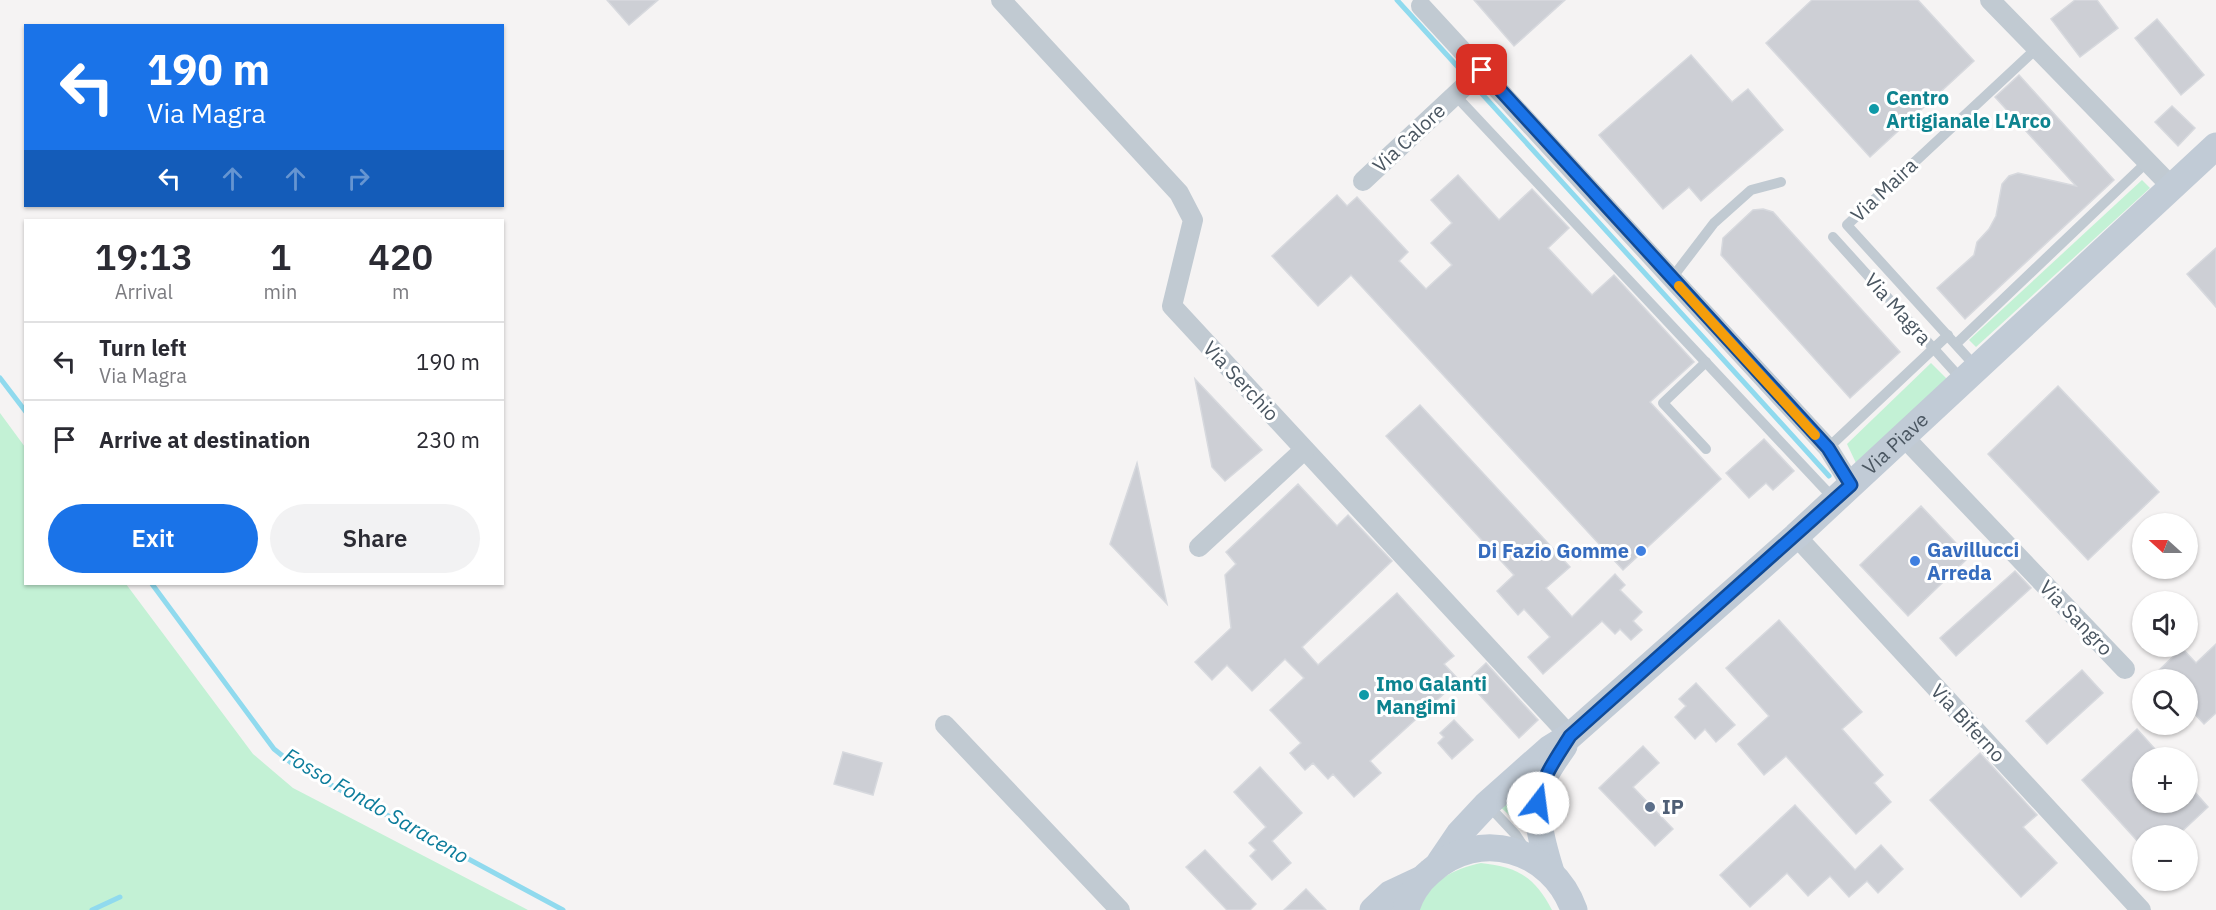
<!DOCTYPE html>
<html lang="en">
<head>
<meta charset="utf-8">
<style>
	:root { --surface:#fff; --page:#f2f2f3; --text:#2b2b33; --muted:#7c7c81; --line:#e1e1e2; --accent:#1a73e8 }
	body { margin:0; font-family:"IBM Plex Sans",sans-serif; background:var(--page); color:var(--text); height:100vh; display:flex; flex-direction:column; font-size:22px; white-space:nowrap }
	* { box-sizing:border-box; margin:0 }
	p { font-size:20px; color:var(--muted) }
	.icon { flex:none; width:33px; height:33px; fill:none; stroke:currentColor; stroke-width:2; stroke-linecap:round; stroke-linejoin:round }
	.map { position:relative; flex:1; overflow:hidden }
	.drawer { position:absolute; left:24px; top:219px; width:480px; height:366px; display:flex; flex-direction:column; background:var(--surface); border-radius:0px; box-shadow:0 2px 4px #0004 }
	.drawer>* { flex:none }
	.top-card { position:absolute; left:24px; top:24px; width:480px; height:183px; border-radius:0px; box-shadow:0 2px 4px #0004; background:#1a73e8; color:#fff; overflow:hidden }
	.needle { width:39px; rotate:291deg }
	.buttons { position:absolute; left:2132px; top:513px; display:grid; gap:12px }
	.buttons a { display:grid; place-items:center; width:66px; height:66px; border-radius:50%; background:var(--surface); box-shadow:0 2px 4px #0004; font-size:30px }
	.pin { position:absolute; display:grid; place-items:center; width:51px; height:51px; color:#fff; margin:-26px; border-radius:12px; box-shadow:0 3px 9px #0006 }
	.me { position:absolute; width:66px; margin:-33px; rotate:15deg; stroke-linejoin:round; filter:drop-shadow(0 0 4px #0008) }
	.turn { display:flex; align-items:center; gap:21px; height:126px; padding:0 24px; font-size:27px }
	.turn .icon { width:78px; height:78px; stroke-width:2.5 }
	.turn b { display:block; font-size:42px; line-height:51px }
	.lanes { display:flex; align-items:center; height:57px; padding:0 24px; background:#0003; justify-content:center; gap:30px; direction:ltr }
	.lanes .off { opacity:.35 }
	.eta { display:flex; justify-content:space-evenly; align-items:center; height:102px; text-align:center }
	.eta b { font-size:36px; font-weight:600; line-height:42px }
	.cta { display:flex; gap:12px; margin-top:auto; padding:12px 24px }
	.cta a { flex:1; height:69px; border-radius:36px; background:var(--accent); color:#fff; font-size:24px; font-weight:600; line-height:69px; text-align:center }
	.cta a+a { background:var(--page); color:var(--text) }
	ul { padding:0; list-style:none }
	li { display:flex; align-items:center; gap:18px; height:78px; padding:0 24px; border-top:2px solid var(--line) }
	li div { flex:1 }
	li b { display:block; font-size:22px }
	li em { font-style:normal }
	.map>svg:first-child { display:block }
	.green { fill:#c3f1d5 }
	.lines { fill:none; stroke-linecap:round; stroke-linejoin:round }
	.stream { stroke:#90daee; stroke-width:5 }
	.building { fill:#cdcfd5; stroke:#d7d9de; stroke-width:1.5 }
	.service { stroke:#c1cad2; stroke-width:10 }
	.minor { stroke:#c1cad2; stroke-width:20 }
	.secondary { stroke:#c1cbd6; stroke-width:27 }
	.route-casing { stroke:#114b97; stroke-width:15 }
	.route { stroke:#1a73e8; stroke-width:10 }
	.slow { stroke:#f59e0b; stroke-width:10 }
	.culture-dot { fill:#0f9aa8; stroke:#fff; stroke-width:2 }
	.shop-dot { fill:#3f7fe0; stroke:#fff; stroke-width:2 }
	.service-dot { fill:#5c6f8a; stroke:#fff; stroke-width:2 }
	.labels { text-anchor:middle; stroke-width:6; stroke-linejoin:round; paint-order:stroke }
	.culture-label { font-size:20px; font-weight:bold; fill:#0d838f; stroke:#fff; text-anchor:start }
	.street-label { font-size:20px; fill:#4a5661; stroke:#fff }
	.shop-label { font-size:20px; font-weight:bold; fill:#366cbe; stroke:#fff; text-anchor:start }
	.service-label { font-size:20px; font-weight:bold; fill:#4e5e75; stroke:#fff; text-anchor:start }
	.water-label { font-size:21px; font-style:italic; fill:#0c7c9b; stroke:#fff }
</style>
</head>
<body>
<div class="map">
<svg width="2216" height="910" viewBox="0 0 2216 910">
	<rect width="100%" height="100%" fill="#f5f3f3"/>
	<g class="green">
		<path d="M 2142,180 L 2150,188 L 1976,347 L 1969,340 Z"/>
		<path d="M 1931,363 L 1947,379 L 1856,463 L 1847,444 Z"/>
		<path d="M 0,413 L 25,447 L 26,584 L 126,584 L 253,754 L 293,788 L 528,910 L 0,910 Z"/>
		<path d="M 1546,761 L 1535,838 L 1498,805 Z"/>
		<path d="M 1481,863 C 1518,867 1535,877 1552,910 L 1419,910 C 1431,880 1451,870 1481,863 Z"/>
	</g>
	<g class="lines">
		<g class="stream">
			<path d="M 1397,0 L 1467,77"/>
			<path d="M 1473,84 L 1829,476"/>
			<path d="M 0,378 L 26,412"/>
			<path d="M 152,584 L 274,749 L 294,765 L 563,910"/>
			<path d="M 92,910 L 120,897"/>
		</g>
	</g>
	<g class="building">
		<path d="M 607,0 L 658,0 L 629,25 Z"/>
		<path d="M 1474,0 L 1565,0 L 1514,46 Z"/>
		<path d="M 1812,0 L 1918,0 L 1974,61 L 1870,157 L 1766,43 Z"/>
		<path d="M 2075,0 L 2097,0 L 2118,28 L 2080,57 L 2051,19 Z"/>
		<path d="M 2157,19 L 2204,75 L 2181,95 L 2135,38 Z"/>
		<path d="M 1691,55 L 1732,102 L 1748,89 L 1783,130 L 1701,201 L 1689,187 L 1663,209 L 1599,135 Z"/>
		<path d="M 2019,75 L 2114,180 L 1965,319 L 1937,288 L 1974,255 L 1977,242 L 1989,229 L 1996,216 L 2002,184 L 2009,176 L 2018,173 L 2076,186 L 1995,97 Z"/>
		<path d="M 2172,106 L 2195,128 L 2178,146 L 2155,122 Z"/>
		<path d="M 1458,175 L 1499,220 L 1532,189 L 1569,228 L 1548,248 L 1592,295 L 1614,275 L 1694,362 L 1650,402 L 1721,479 L 1623,570 L 1351,275 L 1318,306 L 1272,256 L 1337,195 L 1347,206 L 1357,197 L 1408,252 L 1399,261 L 1426,289 L 1452,265 L 1431,243 L 1452,223 L 1431,200 Z"/>
		<path d="M 1763,209 L 1773,212 L 1900,352 L 1850,398 L 1721,255 L 1723,238 L 1753,210 Z"/>
		<path d="M 2216,248 L 2216,307 L 2187,274 Z"/>
		<path d="M 1195,379 L 1262,450 L 1225,481 L 1212,467 Z"/>
		<path d="M 2058,386 L 2159,492 L 2088,560 L 1988,454 Z"/>
		<path d="M 1420,405 L 1570,567 L 1546,588 L 1572,617 L 1615,574 L 1625,585 L 1620,590 L 1642,612 L 1633,621 L 1642,630 L 1631,640 L 1620,629 L 1615,634 L 1602,621 L 1543,674 L 1528,657 L 1550,637 L 1524,609 L 1518,615 L 1497,591 L 1514,575 L 1386,436 Z"/>
		<path d="M 1764,439 L 1794,471 L 1773,490 L 1766,483 L 1749,498 L 1726,473 Z"/>
		<path d="M 1137,463 L 1167,604 L 1110,544 Z"/>
		<path d="M 1298,484 L 1337,526 L 1348,515 L 1392,561 L 1302,647 L 1318,665 L 1397,593 L 1454,656 L 1444,664 L 1459,680 L 1370,761 L 1381,773 L 1354,797 L 1333,774 L 1328,779 L 1313,763 L 1305,770 L 1290,753 L 1301,743 L 1270,710 L 1304,678 L 1285,659 L 1252,691 L 1227,665 L 1212,680 L 1195,662 L 1231,628 L 1225,575 L 1236,564 L 1226,552 Z"/>
		<path d="M 1921,506 L 1969,557 L 1908,616 L 1860,565 Z"/>
		<path d="M 2015,571 L 2031,588 L 1956,656 L 1940,638 Z"/>
		<path d="M 1779,620 L 1862,712 L 1842,729 L 1883,775 L 1874,783 L 1891,802 L 1856,834 L 1786,756 L 1764,775 L 1738,744 L 1769,716 L 1726,668 Z"/>
		<path d="M 2216,644 L 2216,713 L 2204,724 L 2187,706 L 2187,680 L 2162,680 L 2156,673 L 2182,648 L 2196,663 Z"/>
		<path d="M 1486,663 L 1538,720 L 1519,738 L 1467,681 Z"/>
		<path d="M 2082,670 L 2103,693 L 2047,744 L 2026,721 Z"/>
		<path d="M 1696,683 L 1735,725 L 1716,742 L 1705,729 L 1695,739 L 1675,717 L 1686,706 L 1679,699 Z"/>
		<path d="M 1454,720 L 1473,740 L 1452,759 L 1438,743 L 1444,737 L 1440,733 Z"/>
		<path d="M 2137,729 L 2163,758 L 2142,758 L 2142,802 L 2187,802 L 2187,783 L 2208,807 L 2177,836 L 2167,836 L 2160,828 L 2152,836 L 2142,836 L 2142,846 L 2082,780 Z"/>
		<path d="M 1643,746 L 1659,763 L 1633,787 L 1673,829 L 1655,846 L 1599,788 Z"/>
		<path d="M 843,752 L 882,763 L 873,795 L 834,784 Z"/>
		<path d="M 1980,753 L 2037,815 L 2023,827 L 2057,863 L 2021,897 L 1930,800 Z"/>
		<path d="M 1260,767 L 1302,813 L 1272,841 L 1291,863 L 1272,880 L 1250,856 L 1256,850 L 1249,843 L 1266,827 L 1234,792 Z"/>
		<path d="M 1795,805 L 1855,870 L 1881,845 L 1903,869 L 1878,893 L 1867,881 L 1849,897 L 1830,876 L 1808,896 L 1787,873 L 1750,907 L 1720,875 Z"/>
		<path d="M 1205,850 L 1256,904 L 1250,910 L 1227,910 L 1186,867 Z"/>
		<path d="M 1306,889 L 1326,910 L 1284,910 Z"/>
	</g>
	<g class="lines">
		<g class="service">
			<path d="M 1455,95 L 1835,500"/>
			<path d="M 1833,237 L 1963,381"/>
			<path d="M 1672,278 L 1714,223 L 1751,190 L 1781,182"/>
			<path d="M 1956,344 L 2147,162"/>
			<path d="M 1706,362 L 1663,403 L 1706,449"/>
			<path d="M 1977,368 L 1847,225 L 2037,48"/>
			<path d="M 1828,448 L 1948,335"/>
			<path d="M 1488,805 L 1516,835 L 1526,850"/>
		</g>
		<g class="minor">
			<path d="M 1001,0 L 1179,193 L 1193,220 L 1172,306 L 1570,736"/>
			<path d="M 1990,0 L 2172,187"/>
			<path d="M 1421,6 L 1828,448 L 1851,485"/>
			<path d="M 1363,181 L 1482,70"/>
			<path d="M 1903,436 L 2125,669"/>
			<path d="M 1796,536 L 2141,910"/>
			<path d="M 1199,547 L 1304,450"/>
			<path d="M 945,725 L 1120,910"/>
		</g>
		<g class="secondary">
			<path id="s1" d="M 1440,862 L 1459,834 L 1487,804 L 1549,749 L 1570,736 L 1796,536 L 2216,146"/>
			<path d="M 1551,872 C 1541,840 1531,806 1546,774 C 1551,764 1558,755 1564,746"/>
			<path d="M 1373,910 L 1390,894 L 1422,879"/>
			<path d="M 1406,910 C 1409,896 1419,881 1430,872 C 1479,827 1552,848 1574,910"/>
		</g>
	</g>
	<g class="lines">
		<defs>
			<path id="route" d="M 1482,70 L 1828,448 L 1851,485 L 1570,736 C 1557,757 1541,778 1538,803"/>
		</defs>
		<use href="#route" class="route-casing"/>
		<use href="#route" class="route"/>
		<path class="slow" d="M 1679,286 L 1815,435"/>
	</g>
	<g class="culture-dot">
		<circle cx="1874" cy="109" r="6"/>
		<circle cx="1364" cy="695" r="6"/>
	</g>
	<g class="shop-dot">
		<circle cx="1641" cy="551" r="6"/>
		<circle cx="1915" cy="561" r="6"/>
	</g>
	<circle class="service-dot" cx="1650" cy="807" r="6"/>
	<g class="labels">
		<g class="culture-label">
			<text x="1886" y="105">Centro<tspan x="1886" dy="23">Artigianale L'Arco</tspan></text>
			<text x="1376" y="691">Imo Galanti<tspan x="1376" dy="23">Mangimi</tspan></text>
		</g>
		<g class="street-label">
			<text transform="translate(1409 138) rotate(-43)" y="7">Via Calore</text>
			<text transform="translate(1884 190) rotate(-43)" y="7">Via Maira</text>
			<text transform="translate(1898 309) rotate(48)" y="7">Via Magra</text>
			<text transform="translate(1241 381) rotate(47)" y="7">Via Serchio</text>
			<text dy="7" stroke="none"><textPath href="#s1" startOffset="620">Via Piave</textPath></text>
			<text transform="translate(2076 618) rotate(46)" y="7">Via Sangro</text>
			<text transform="translate(1968 723) rotate(47)" y="7">Via Biferno</text>
		</g>
		<g class="shop-label">
			<text x="1927" y="557">Gavillucci<tspan x="1927" dy="23">Arreda</tspan></text>
			<text x="1629" y="558" text-anchor="end">Di Fazio Gomme</text>
		</g>
		<g class="service-label">
			<text x="1662" y="814">IP</text>
		</g>
		<g class="water-label">
			<text transform="translate(376 806) rotate(30)" y="7">Fosso Fondo Saraceno</text>
		</g>
	</g>
</svg>
<div class="buttons">
<a><svg class="needle" viewBox="-14 -14 28 28"><path d="M0-13l5 13h-10z" fill="#e53935"/><path d="M0 13l5-13h-10z" fill="#7c7c81"/></svg></a>
<a><svg class="icon" aria-label="sound" viewBox="0 0 24 24"><path d="M4 9h4l5-4v14l-5-4H4zM17 9q2 3 0 6"/></svg></a>
<a><svg class="icon" aria-label="search" viewBox="0 0 24 24"><circle cx="10" cy="10" r="6"/><path d="M15 15l6 6"/></svg></a>
<a>+</a>
<a>−</a>
</div>
<div class="pin" style="left:1482px;top:70px;background:#d93025"><svg class="icon" aria-label="arrive" viewBox="0 0 24 24"><path d="M6 21V4h12l-3 4 3 4H6"/></svg></div>
<svg class="me" style="left:1538px;top:803px" viewBox="-20 -20 40 40"><circle r="19" fill="#fff"/><path d="M0-13L10 11 0 6-10 11z" fill="#1a73e8"/></svg>
<div class="top-card">
<div class="turn"><svg class="icon" aria-label="left" viewBox="0 0 24 24"><path d="M17 20v-9H6M10 6l-5 5 5 5"/></svg><div><b>190 m</b>Via Magra</div></div>
<div class="lanes"><svg class="icon" aria-label="left" viewBox="0 0 24 24"><path d="M17 20v-9H6M10 6l-5 5 5 5"/></svg><svg class="icon off" aria-label="ahead" viewBox="0 0 24 24"><path d="M12 20V5M6 11l6-6 6 6"/></svg><svg class="icon off" aria-label="ahead" viewBox="0 0 24 24"><path d="M12 20V5M6 11l6-6 6 6"/></svg><svg class="icon off" aria-label="right" viewBox="0 0 24 24"><path d="M7 20v-9h11M14 6l5 5-5 5"/></svg></div>
</div>
<section class="drawer">
<div class="eta">
<div><b>19:13</b><p>Arrival</p></div>
<div><b>1</b><p>min</p></div>
<div><b>420</b><p>m</p></div>
</div>
<ul>
<li><svg class="icon" aria-label="left" viewBox="0 0 24 24"><path d="M17 20v-9H6M10 6l-5 5 5 5"/></svg><div><b>Turn left</b><p>Via Magra</p></div><em>190 m</em></li>
<li><svg class="icon" aria-label="arrive" viewBox="0 0 24 24"><path d="M6 21V4h12l-3 4 3 4H6"/></svg><div><b>Arrive at destination</b></div><em>230 m</em></li>
</ul>
<div class="cta"><a>Exit</a><a>Share</a></div>
</section>
</div>
</body>
</html>
